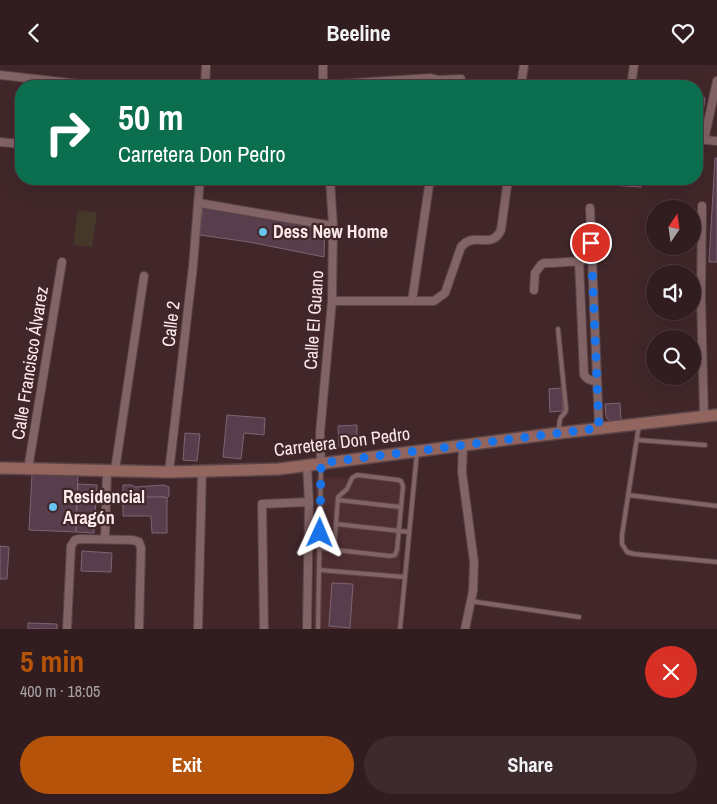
<!DOCTYPE html>
<html lang="en">
<head>
<meta charset="utf-8">
<style>
	:root { --surface:#311d20; --page:#3d2a2d; --text:#f1f3f6; --muted:#a8a2a5; --line:#4c3b3e; --accent:#b45309 }
	body { margin:0; font-family:"Archivo Narrow",sans-serif; background:var(--page); color:var(--text); height:100vh; display:flex; flex-direction:column; font-size:19px; white-space:nowrap }
	* { box-sizing:border-box; margin:0 }
	p { font-size:16px; color:var(--muted) }
	.icon { flex:none; width:28px; height:28px; fill:none; stroke:currentColor; stroke-width:2; stroke-linecap:round; stroke-linejoin:round }
	.map { position:relative; height:564px; overflow:hidden }
	.side { display:flex; flex-direction:column; background:var(--surface); flex:1 }
	.side>* { flex:none }
	.banner { position:absolute; left:15px; top:15px; width:688px; height:105px; border-radius:20px; box-shadow:0 5px 20px #0002,0 0 0 1px var(--line); background:#0b6e4f; color:#fff; overflow:hidden }
	.needle { width:32px; rotate:13deg }
	.buttons { position:absolute; left:646px; top:135px; display:grid; gap:10px }
	.buttons a { display:grid; place-items:center; width:55px; height:55px; border-radius:50%; background:var(--surface); box-shadow:0 5px 20px #0002,0 0 0 1px var(--line); font-size:25px }
	.pin { position:absolute; display:grid; place-items:center; width:42px; height:42px; color:#fff; margin:-21px; border:2px solid #fff; border-radius:50%; box-shadow:0 1px 5px #0007 }
	.me { position:absolute; width:55px; margin:-28px; rotate:1deg; stroke-linejoin:round; filter:drop-shadow(0 0 4px #0008) }
	.turn { display:flex; align-items:center; gap:18px; height:105px; padding:0 20px; font-size:22px }
	.turn .icon { width:65px; height:65px; stroke-width:2.5 }
	.turn b { display:block; font-size:35px; line-height:42px }
	.round { display:grid; place-items:center; flex:none; width:52px; height:52px; border-radius:26px; background:var(--page) }
	.summary { display:flex; align-items:center; justify-content:space-between; height:85px; padding:0 20px }
	h1 { font-size:30px; font-weight:700; line-height:38px; color:var(--accent) }
	.button { display:flex; gap:10px; margin-top:auto; padding:10px 20px }
	.button a { flex:1; height:58px; border-radius:30px; background:var(--accent); color:#fff; font-size:20px; font-weight:700; line-height:58px; text-align:center }
	.button a+a { background:var(--page); color:var(--text) }
	header { display:flex; justify-content:space-between; align-items:center; height:65px; padding:0 20px; background:var(--surface); font-size:22px; font-weight:700 }
	.map>svg:first-child { display:block }
	.built { fill:#4f2e32 }
	.green { fill:#463828 }
	.building { fill:#583d4d; stroke:#7e6473 }
	.lines { fill:none; stroke-linecap:round; stroke-linejoin:round }
	.lane-casing { stroke:#5a4446; stroke-width:6 }
	.street-casing { stroke:#5a4446; stroke-width:10 }
	.secondary-casing { stroke:#5a4446; stroke-width:14 }
	.lane { stroke:#826366; stroke-width:4 }
	.street { stroke:#826366; stroke-width:8 }
	.secondary { stroke:#92655f; stroke-width:11 }
	.route { stroke:#1a73e8; stroke-width:9; stroke-dasharray:0 16.2 }
	.poi-dot { fill:#67c4f0; stroke:#41272a; stroke-width:2 }
	.labels { text-anchor:middle; stroke-width:4.5; stroke-linejoin:round; paint-order:stroke }
	.poi-label { font-size:18px; font-weight:bold; fill:#fceaeb; stroke:#41272a; text-anchor:start }
	.street-label { font-size:18px; fill:#fceaeb; stroke:#41272a }
</style>
</head>
<body>
<header><svg class="icon" aria-label="back" viewBox="0 0 24 24"><path d="M15 5l-7 7 7 7"/></svg>Beeline<svg class="icon" aria-label="heart" viewBox="0 0 24 24"><path d="M12 20l-8-8c-3-5 5-10 8-4 3-6 11-1 8 4z"/></svg></header>
<div class="map">
<svg width="717" height="564" viewBox="0 0 717 564">
	<rect width="100%" height="100%" fill="#41272a"/>
	<path class="built" d="M 316,412 L 402,414 L 399,564 L 313,564 Z"/>
	<path class="green" d="M 78,145 L 97,148 L 92,182 L 73,180 Z"/>
	<g class="building">
		<path d="M 696,32 L 705,33 L 703,48 L 696,47 Z"/>
		<path d="M 715,93 L 717,93 L 717,197 L 709,197 Z"/>
		<path d="M 610,114 L 641,114 L 641,122 L 609,120 Z"/>
		<path d="M 203,141 L 325,163 L 324,192 L 249,177 L 200,170 Z"/>
		<path d="M 562,323 L 563,346 L 550,347 L 549,324 Z"/>
		<path d="M 620,338 L 621,355 L 609,356 L 606,351 L 605,339 Z"/>
		<path d="M 227,350 L 265,353 L 264,370 L 244,368 L 241,394 L 223,392 Z"/>
		<path d="M 357,360 L 357,382 L 339,382 L 338,361 Z"/>
		<path d="M 185,368 L 200,369 L 197,396 L 183,395 Z"/>
		<path d="M 78,408 L 76,467 L 29,465 L 32,409 Z"/>
		<path d="M 78,419 L 97,420 L 94,468 L 76,467 Z"/>
		<path d="M 123,420 L 131,420 L 135,422 L 164,420 L 169,422 L 169,431 L 167,433 L 164,432 L 123,433 Z"/>
		<path d="M 151,432 L 164,432 L 167,433 L 167,468 L 152,468 L 151,451 L 123,451 L 123,433 Z"/>
		<path d="M 0,481 L 9,482 L 7,514 L 0,514 Z"/>
		<path d="M 82,486 L 112,488 L 111,507 L 81,506 Z"/>
		<path d="M 332,518 L 353,519 L 350,563 L 329,561 Z"/>
		<path d="M 28,558 L 57,559 L 57,564 L 28,564 Z"/>
	</g>
	<g class="lines">
		<defs>
			<g id="lane">
				<path d="M 558,264 L 566,344 C 566,348 564,349 561,352 C 559,356 559,361 559,365"/>
				<path d="M 639,360 L 622,470 L 622,479 L 627,487 L 634,489 L 717,497"/>
				<path d="M 637,375 L 705,380"/>
				<path d="M 628,430 L 717,441"/>
				<path d="M 338,435 L 400,442"/>
				<path d="M 336,459 L 409,467"/>
				<path d="M 319,483 L 390,491 L 395,490 L 397,485 L 403,421 L 401,416 L 398,415 L 357,410 L 352,413 L 347,424 L 338,432 L 334,485"/>
				<path d="M 319,505 L 405,512"/>
				<path d="M 470,536 L 579,552"/>
				<path d="M 318,564 L 321,401"/>
				<path d="M 400,564 L 417,387"/>
			</g>
			<g id="street">
				<path d="M 323,0 L 323,21"/>
				<path d="M 0,10 L 97,21"/>
				<path d="M 323,20 L 431,13 L 438,15 L 461,14"/>
				<path d="M 205,21 L 206,0"/>
				<path d="M 521,21 L 524,0"/>
				<path d="M 631,21 L 634,0"/>
				<path d="M 696,74 L 717,76"/>
				<path d="M 704,75 L 717,16"/>
				<path d="M 0,77 L 21,79"/>
				<path d="M 199,138 L 333,161"/>
				<path d="M 702,141 L 701,233 L 704,351"/>
				<path d="M 590,143 L 599,363"/>
				<path d="M 579,196 L 584,310 C 587,315 591,316 597,316"/>
				<path d="M 534,225 L 535,208 L 541,200 L 544,198 L 552,198 L 582,196"/>
				<path d="M 332,236 L 434,236 L 445,228 L 461,182 C 475,165 491,186 501,165 L 508,114"/>
				<path d="M 412,236 L 430,114"/>
				<path d="M 463,380 L 462,407 L 474,497 L 473,526 L 465,564"/>
				<path d="M 321,398 L 320,368 L 332,236 L 333,161 L 330,114"/>
				<path d="M 28,404 L 62,197"/>
				<path d="M 115,405 L 144,211"/>
				<path d="M 169,407 L 193,201 L 200,114"/>
				<path d="M 105,474 L 107,406"/>
				<path d="M 67,564 L 71,481 L 75,475 L 79,474 L 133,475 L 139,477 L 141,483 L 139,564"/>
				<path d="M 198,564 L 202,406"/>
				<path d="M 264,564 L 262,439 L 309,437"/>
				<path d="M 307,564 L 309,437 L 307,400"/>
			</g>
			<path id="secondary" d="M 0,403 L 169,407 L 279,404 L 559,368 L 717,350"/>
		</defs>
		<use href="#lane" class="lane-casing"/>
		<use href="#street" class="street-casing"/>
		<use href="#secondary" class="secondary-casing"/>
		<use href="#lane" class="lane"/>
		<use href="#street" class="street"/>
		<use href="#secondary" class="secondary"/>
	</g>
	<g class="lines">
		<path class="route" d="M 320,468 L 321,398 L 599,363 L 591,178"/>
	</g>
	<g class="poi-dot">
		<circle cx="263" cy="167" r="5"/>
		<circle cx="53" cy="442" r="5"/>
	</g>
	<g class="labels">
		<g class="poi-label">
			<text x="273" y="173">Dess New Home</text>
			<text x="63" y="438">Residencial<tspan x="63" dy="21">Aragón</tspan></text>
		</g>
		<g class="street-label">
			<text transform="translate(314 255) rotate(-86)" y="6">Calle El Guano</text>
			<text transform="translate(171 259) rotate(-83)" y="6">Calle 2</text>
			<text transform="translate(30 298) rotate(-81)" y="6">Calle Francisco Álvarez</text>
			<text transform="translate(342 377) rotate(-7)" y="6">Carretera Don Pedro</text>
		</g>
	</g>
</svg>
<div class="buttons">
<a><svg class="needle" viewBox="-14 -14 28 28"><path d="M0-13l5 13h-10z" fill="#e53935"/><path d="M0 13l5-13h-10z" fill="#a8a2a5"/></svg></a>
<a><svg class="icon" aria-label="sound" viewBox="0 0 24 24"><path d="M4 9h4l5-4v14l-5-4H4zM17 9q2 3 0 6"/></svg></a>
<a><svg class="icon" aria-label="search" viewBox="0 0 24 24"><circle cx="10" cy="10" r="6"/><path d="M15 15l6 6"/></svg></a>
</div>
<div class="pin" style="left:591px;top:178px;background:#d93025"><svg class="icon" aria-label="arrive" viewBox="0 0 24 24"><path d="M6 21V4h12l-3 4 3 4H6"/></svg></div>
<svg class="me" style="left:320px;top:468px" viewBox="-20 -20 40 40"><path d="M0-17L14 15 0 8-14 15z" fill="#1a73e8" stroke="#fff" stroke-width="4"/></svg>
<div class="banner">
<div class="turn"><svg class="icon" aria-label="right" viewBox="0 0 24 24"><path d="M7 20v-9h11M14 6l5 5-5 5"/></svg><div><b>50 m</b>Carretera Don Pedro</div></div>
</div>
</div>
<section class="side">
<div class="summary"><div><h1>5 min</h1><p>400 m · 18:05</p></div><a class="round" style="background:#d93025;color:#fff"><svg class="icon" aria-label="close" viewBox="0 0 24 24"><path d="M6 6l12 12M18 6L6 18"/></svg></a></div>
<div class="button"><a>Exit</a><a>Share</a></div>
</section>
</body>
</html>
